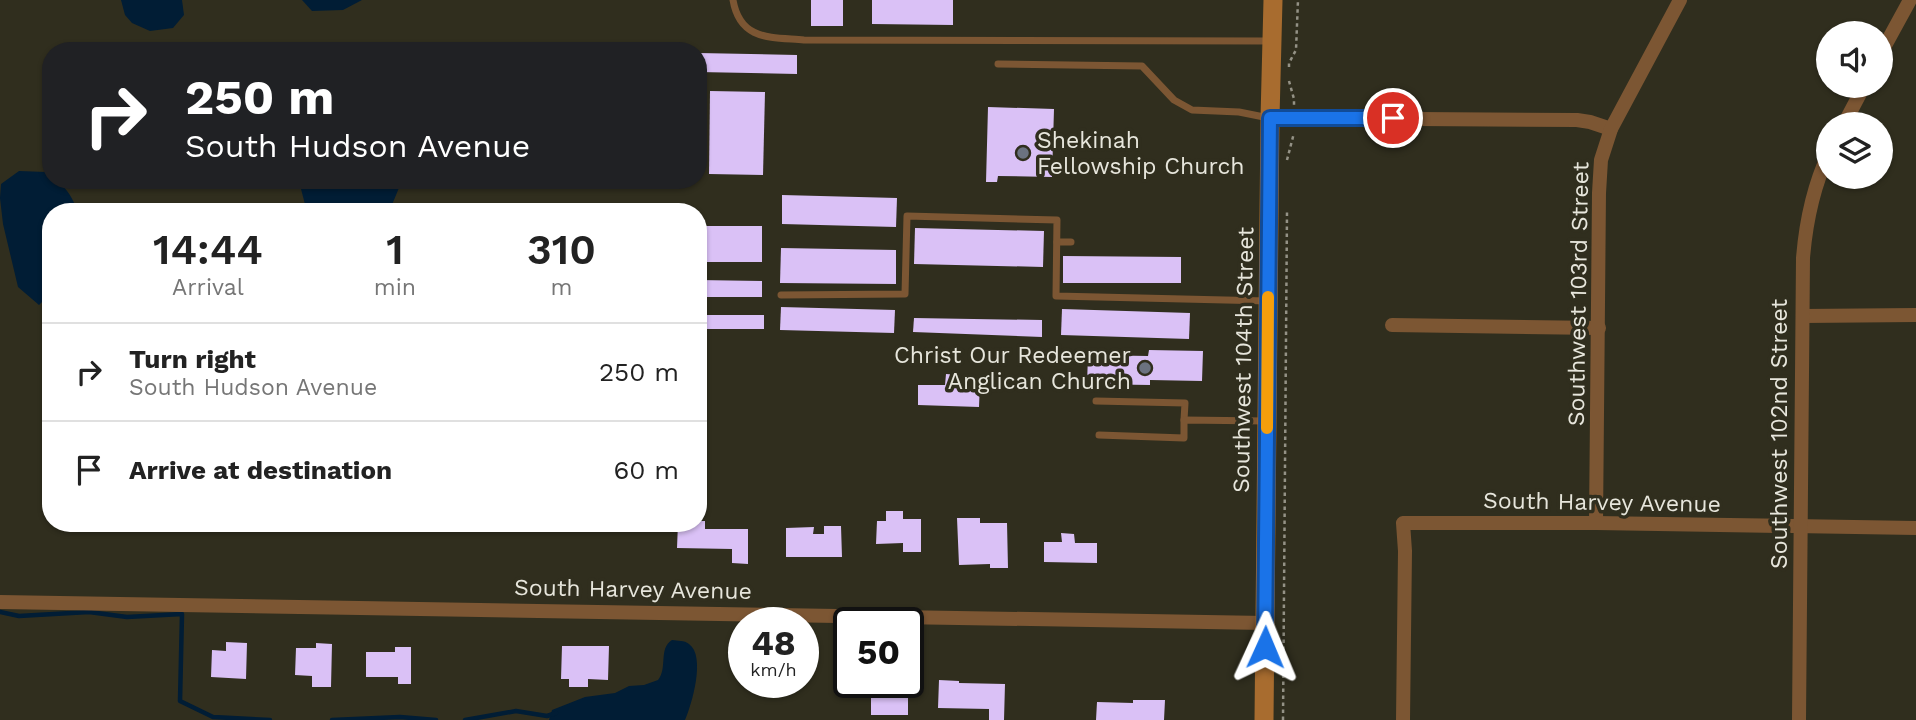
<!DOCTYPE html>
<html lang="en">
<head>
<meta charset="utf-8">
<style>
	:root { --surface:#fff; --page:#f6f6f6; --text:#222; --muted:#767676; --line:#e0e0e0 }
	body { margin:0; font-family:"Work Sans",sans-serif; background:var(--page); color:var(--text); height:100vh; display:flex; flex-direction:column; font-size:26px; white-space:nowrap }
	* { box-sizing:border-box; margin:0 }
	p { font-size:23px; color:var(--muted) }
	.icon { flex:none; width:38px; height:38px; fill:none; stroke:currentColor; stroke-width:2; stroke-linecap:round; stroke-linejoin:round }
	.map { position:relative; flex:1; overflow:hidden }
	.sheet { position:absolute; left:42px; top:203px; width:665px; height:329px; display:flex; flex-direction:column; background:var(--surface); border-radius:28px; box-shadow:0 2px 5px #0004 }
	.sheet>* { flex:none }
	.guide { position:absolute; left:42px; top:42px; width:665px; height:147px; border-radius:28px; box-shadow:0 2px 5px #0004; background:#202124; color:#fff; overflow:hidden }
	.controls { position:absolute; left:1816px; top:21px; display:grid; gap:14px }
	.controls a { display:grid; place-items:center; width:77px; height:77px; border-radius:50%; background:var(--surface); box-shadow:0 2px 5px #0004; font-size:35px }
	.speed { position:absolute; left:728px; top:607px; display:flex; gap:14px; font-size:35px; font-weight:700; text-align:center }
	.speed>* { display:grid; place-content:center; width:91px; height:91px; border-radius:50%; background:var(--surface); box-shadow:0 2px 5px #0004; line-height:1 }
	.speed small { font-size:18px; font-weight:400 }
	.speed .limit { border:4px solid #111; border-radius:10px; background:#fff; color:#111 }
	.pin { position:absolute; display:grid; place-items:center; width:60px; height:60px; color:#fff; margin:-30px; border:4px solid #fff; border-radius:50%; box-shadow:0 2px 7px #0007 }
	.me { position:absolute; width:77px; margin:-38px; rotate:1deg; stroke-linejoin:round; filter:drop-shadow(0 0 5px #0008) }
	.turn { display:flex; align-items:center; gap:24px; height:147px; padding:0 28px; font-size:32px }
	.turn .icon { width:91px; height:91px; stroke-width:2.5 }
	.turn b { display:block; font-size:49px; line-height:60px }
	.eta { display:flex; justify-content:space-evenly; align-items:center; height:119px; text-align:center }
	.eta b { font-size:42px; font-weight:600; line-height:49px }
	ul { padding:0; list-style:none }
	li { display:flex; align-items:center; gap:21px; height:98px; padding:0 28px; border-top:2px solid var(--line) }
	li div { flex:1 }
	li b { display:block; font-size:26px }
	li em { font-style:normal }
	.map>svg:first-child { display:block }
	.water { fill:#011d35 }
	.lines { fill:none; stroke-linecap:round; stroke-linejoin:round }
	.stream { stroke:#011d35; stroke-width:4.5 }
	.building { fill:#dac1f6 }
	.path { stroke:#949286; stroke-width:2.5; stroke-dasharray:3.5 3.5; stroke-linecap:butt }
	.service { stroke:#7c5633; stroke-width:7 }
	.minor { stroke:#7c5633; stroke-width:14 }
	.secondary { stroke:#a86c2f; stroke-width:19 }
	.route-casing { stroke:#114b97; stroke-width:18 }
	.route { stroke:#1a73e8; stroke-width:12 }
	.slow { stroke:#f59e0b; stroke-width:12 }
	.worship-dot { fill:#6b7280; stroke:#302e1e; stroke-width:2.5 }
	.labels { text-anchor:middle; stroke-width:7; stroke-linejoin:round; paint-order:stroke }
	.poi-label { font-size:23px; fill:#e7e6dc; stroke:#302e1e; text-anchor:start }
	.street-label { font-size:23px; fill:#e7e6dc; stroke:#302e1e }
</style>
</head>
<body>
<div class="map">
<svg width="1916" height="720" viewBox="0 0 1916 720">
	<rect width="100%" height="100%" fill="#302e1e"/>
	<g class="water">
		<path d="M 121,0 L 182,0 L 184,15 L 173,28 L 150,31 L 132,23 L 125,15 Z"/>
		<path d="M 302,0 L 362,0 L 343,10 L 312,11 Z"/>
		<path d="M 19,171 L 46,172 L 51,176 L 51,180 C 65,182 73,199 78,212 L 51,212 L 51,293 L 39,305 L 18,287 L 3,224 L 0,198 L 1,184 Z"/>
		<path d="M 302,180 L 399,180 L 401,183 L 389,212 L 307,212 L 301,189 Z"/>
		<path d="M 672,640 C 678,641 684,640 689,644 C 706,656 692,704 685,720 L 549,720 L 552,710 L 585,697 L 615,693 L 629,686 L 644,685 L 658,680 C 668,668 658,649 672,640 Z"/>
	</g>
	<g class="lines">
		<g class="stream">
			<path d="M 0,612 L 19,616 L 89,612 L 127,617 L 182,614 L 180,701 L 213,717 L 270,720"/>
			<path d="M 332,720 L 400,717 L 436,720"/>
			<path d="M 465,720 L 516,711 L 547,716 L 556,713"/>
		</g>
	</g>
	<g class="building">
		<rect x="811" y="0" width="32" height="26"/>
		<path d="M 872,0 L 953,0 L 953,25 L 872,24 Z"/>
		<path d="M 698,53 L 797,55 L 797,74 L 698,72 Z"/>
		<path d="M 710,91 L 765,92 L 763,175 L 709,174 Z"/>
		<path d="M 988,107 L 1054,109 L 1052,177 L 998,176 L 997,182 L 986,182 Z"/>
		<path d="M 782,195 L 897,198 L 896,227 L 782,224 Z"/>
		<rect x="698" y="226" width="64" height="36"/>
		<path d="M 915,228 L 1044,231 L 1043,267 L 914,264 Z"/>
		<path d="M 781,248 L 896,250 L 896,284 L 780,283 Z"/>
		<path d="M 1063,256 L 1181,257 L 1181,283 L 1063,283 Z"/>
		<path d="M 698,280 L 762,281 L 762,297 L 698,297 Z"/>
		<path d="M 781,307 L 895,310 L 894,333 L 780,330 Z"/>
		<path d="M 1062,309 L 1190,313 L 1189,339 L 1061,335 Z"/>
		<rect x="698" y="315" width="66" height="14"/>
		<path d="M 914,318 L 1042,320 L 1042,337 L 913,332 Z"/>
		<path d="M 1149,350 L 1203,351 L 1202,381 L 1150,380 L 1150,385 L 1087,384 L 1088,355 L 1148,356 Z"/>
		<path d="M 946,374 L 960,375 L 960,382 L 980,382 L 979,407 L 918,405 L 918,385 L 945,385 Z"/>
		<path d="M 886,511 L 903,511 L 903,519 L 921,519 L 921,552 L 903,552 L 903,543 L 876,544 L 877,521 L 886,521 Z"/>
		<path d="M 957,518 L 980,518 L 980,523 L 1007,523 L 1008,568 L 990,568 L 990,564 L 959,565 Z"/>
		<path d="M 698,521 L 705,521 L 705,529 L 748,529 L 748,564 L 732,563 L 732,549 L 677,548 L 678,523 L 698,523 Z"/>
		<path d="M 222,523 L 249,523 L 249,529 L 222,528 Z"/>
		<path d="M 386,523 L 406,523 L 405,531 L 386,529 Z"/>
		<path d="M 824,526 L 841,526 L 842,557 L 786,557 L 786,528 L 814,527 L 813,534 L 824,534 Z"/>
		<path d="M 1061,533 L 1074,534 L 1075,543 L 1097,543 L 1097,563 L 1044,562 L 1044,542 L 1062,542 Z"/>
		<path d="M 226,642 L 247,643 L 246,679 L 211,677 L 212,650 L 226,651 Z"/>
		<path d="M 316,643 L 332,644 L 331,687 L 312,687 L 312,676 L 295,675 L 296,648 L 316,648 Z"/>
		<path d="M 562,646 L 609,646 L 608,680 L 588,679 L 588,687 L 569,687 L 569,679 L 561,679 Z"/>
		<path d="M 395,647 L 411,647 L 411,684 L 398,684 L 398,677 L 366,677 L 366,652 L 395,652 Z"/>
		<path d="M 939,680 L 959,681 L 959,683 L 1005,684 L 1004,720 L 989,720 L 989,709 L 938,708 Z"/>
		<rect x="871" y="682" width="37" height="33"/>
		<path d="M 1133,700 L 1165,700 L 1164,720 L 1096,720 L 1097,702 L 1133,703 Z"/>
	</g>
	<g class="lines">
		<g class="path">
			<path d="M 1289,67 L 1289,63 L 1296,50 L 1298,0"/>
			<path d="M 1289,81 L 1294,99 L 1294,105"/>
			<path d="M 1287,160 L 1294,133"/>
			<path d="M 1283,720 L 1287,212"/>
		</g>
		<g class="service">
			<path d="M 733,0 C 740,41 771,37 804,40 L 1271,41"/>
			<path d="M 998,64 L 1142,66 L 1174,100 L 1192,110 L 1239,112 L 1269,118"/>
			<path d="M 1057,242 L 1071,242"/>
			<path d="M 781,295 L 905,294 L 907,216 L 1057,220 L 1056,296 L 1268,301"/>
			<path d="M 1096,401 L 1185,403 L 1184,420"/>
			<path d="M 1099,435 L 1184,438 L 1184,420 L 1266,421"/>
		</g>
		<g class="minor">
			<path d="M 1881,53 L 1910,0"/>
			<path d="M 1270,118 L 1577,120 L 1590,122 L 1611,129"/>
			<path d="M 1844,124 L 1864,86"/>
			<path d="M 1803,316 L 1916,315"/>
			<path d="M 1392,325 L 1599,328"/>
			<path d="M 1596,523 L 1599,193 L 1601,160 L 1611,129 L 1680,0"/>
			<path d="M 0,602 L 1265,623"/>
			<path d="M 1403,720 L 1405,551 L 1403,523 L 1596,523 L 1916,528"/>
			<path d="M 1799,720 L 1803,258 C 1806,221 1813,187 1829,153"/>
		</g>
		<path class="secondary" d="M 1264,720 L 1270,118 L 1273,0"/>
	</g>
	<g class="lines">
		<defs>
			<path id="route" d="M 1265,647 L 1270,118 L 1393,118"/>
		</defs>
		<use href="#route" class="route-casing"/>
		<use href="#route" class="route"/>
		<path class="slow" d="M 1267,428 L 1268,297"/>
	</g>
	<g class="worship-dot">
		<circle cx="1023" cy="153" r="7"/>
		<circle cx="1145" cy="368" r="7"/>
	</g>
	<g class="labels">
		<g class="poi-label">
			<text x="1037" y="148">Shekinah<tspan x="1037" dy="26">Fellowship Church</tspan></text>
			<text x="1131" y="363" text-anchor="end">Christ Our Redeemer<tspan x="1131" dy="26">Anglican Church</tspan></text>
		</g>
		<g class="street-label">
			<text transform="translate(1578 294) rotate(-89)" y="8">Southwest 103rd Street</text>
			<text transform="translate(1243 360) rotate(-89)" y="8">Southwest 104th Street</text>
			<text transform="translate(1779 434) rotate(-90)" y="8">Southwest 102nd Street</text>
			<text transform="translate(1602 502) rotate(1)" y="8">South Harvey Avenue</text>
			<text transform="translate(633 589) rotate(1)" y="8">South Harvey Avenue</text>
		</g>
	</g>
</svg>
<div class="controls">
<a><svg class="icon" aria-label="sound" viewBox="0 0 24 24"><path d="M4 9h4l5-4v14l-5-4H4zM17 9q2 3 0 6"/></svg></a>
<a><svg class="icon" aria-label="layers" viewBox="0 0 24 24"><path d="M12 4l9 5-9 5-9-5zM3 14l9 5 9-5"/></svg></a>
</div>
<div class="speed"><div>48<small>km/h</small></div><div class="limit">50</div></div>
<div class="pin" style="left:1393px;top:118px;background:#d93025"><svg class="icon" aria-label="arrive" viewBox="0 0 24 24"><path d="M6 21V4h12l-3 4 3 4H6"/></svg></div>
<svg class="me" style="left:1265px;top:647px" viewBox="-20 -20 40 40"><path d="M0-17L14 15 0 8-14 15z" fill="#1a73e8" stroke="#fff" stroke-width="4"/></svg>
<div class="guide">
<div class="turn"><svg class="icon" aria-label="right" viewBox="0 0 24 24"><path d="M7 20v-9h11M14 6l5 5-5 5"/></svg><div><b>250 m</b>South Hudson Avenue</div></div>
</div>
<section class="sheet">
<div class="eta">
<div><b>14:44</b><p>Arrival</p></div>
<div><b>1</b><p>min</p></div>
<div><b>310</b><p>m</p></div>
</div>
<ul>
<li><svg class="icon" aria-label="right" viewBox="0 0 24 24"><path d="M7 20v-9h11M14 6l5 5-5 5"/></svg><div><b>Turn right</b><p>South Hudson Avenue</p></div><em>250 m</em></li>
<li><svg class="icon" aria-label="arrive" viewBox="0 0 24 24"><path d="M6 21V4h12l-3 4 3 4H6"/></svg><div><b>Arrive at destination</b></div><em>60 m</em></li>
</ul>
</section>
</div>
</body>
</html>
